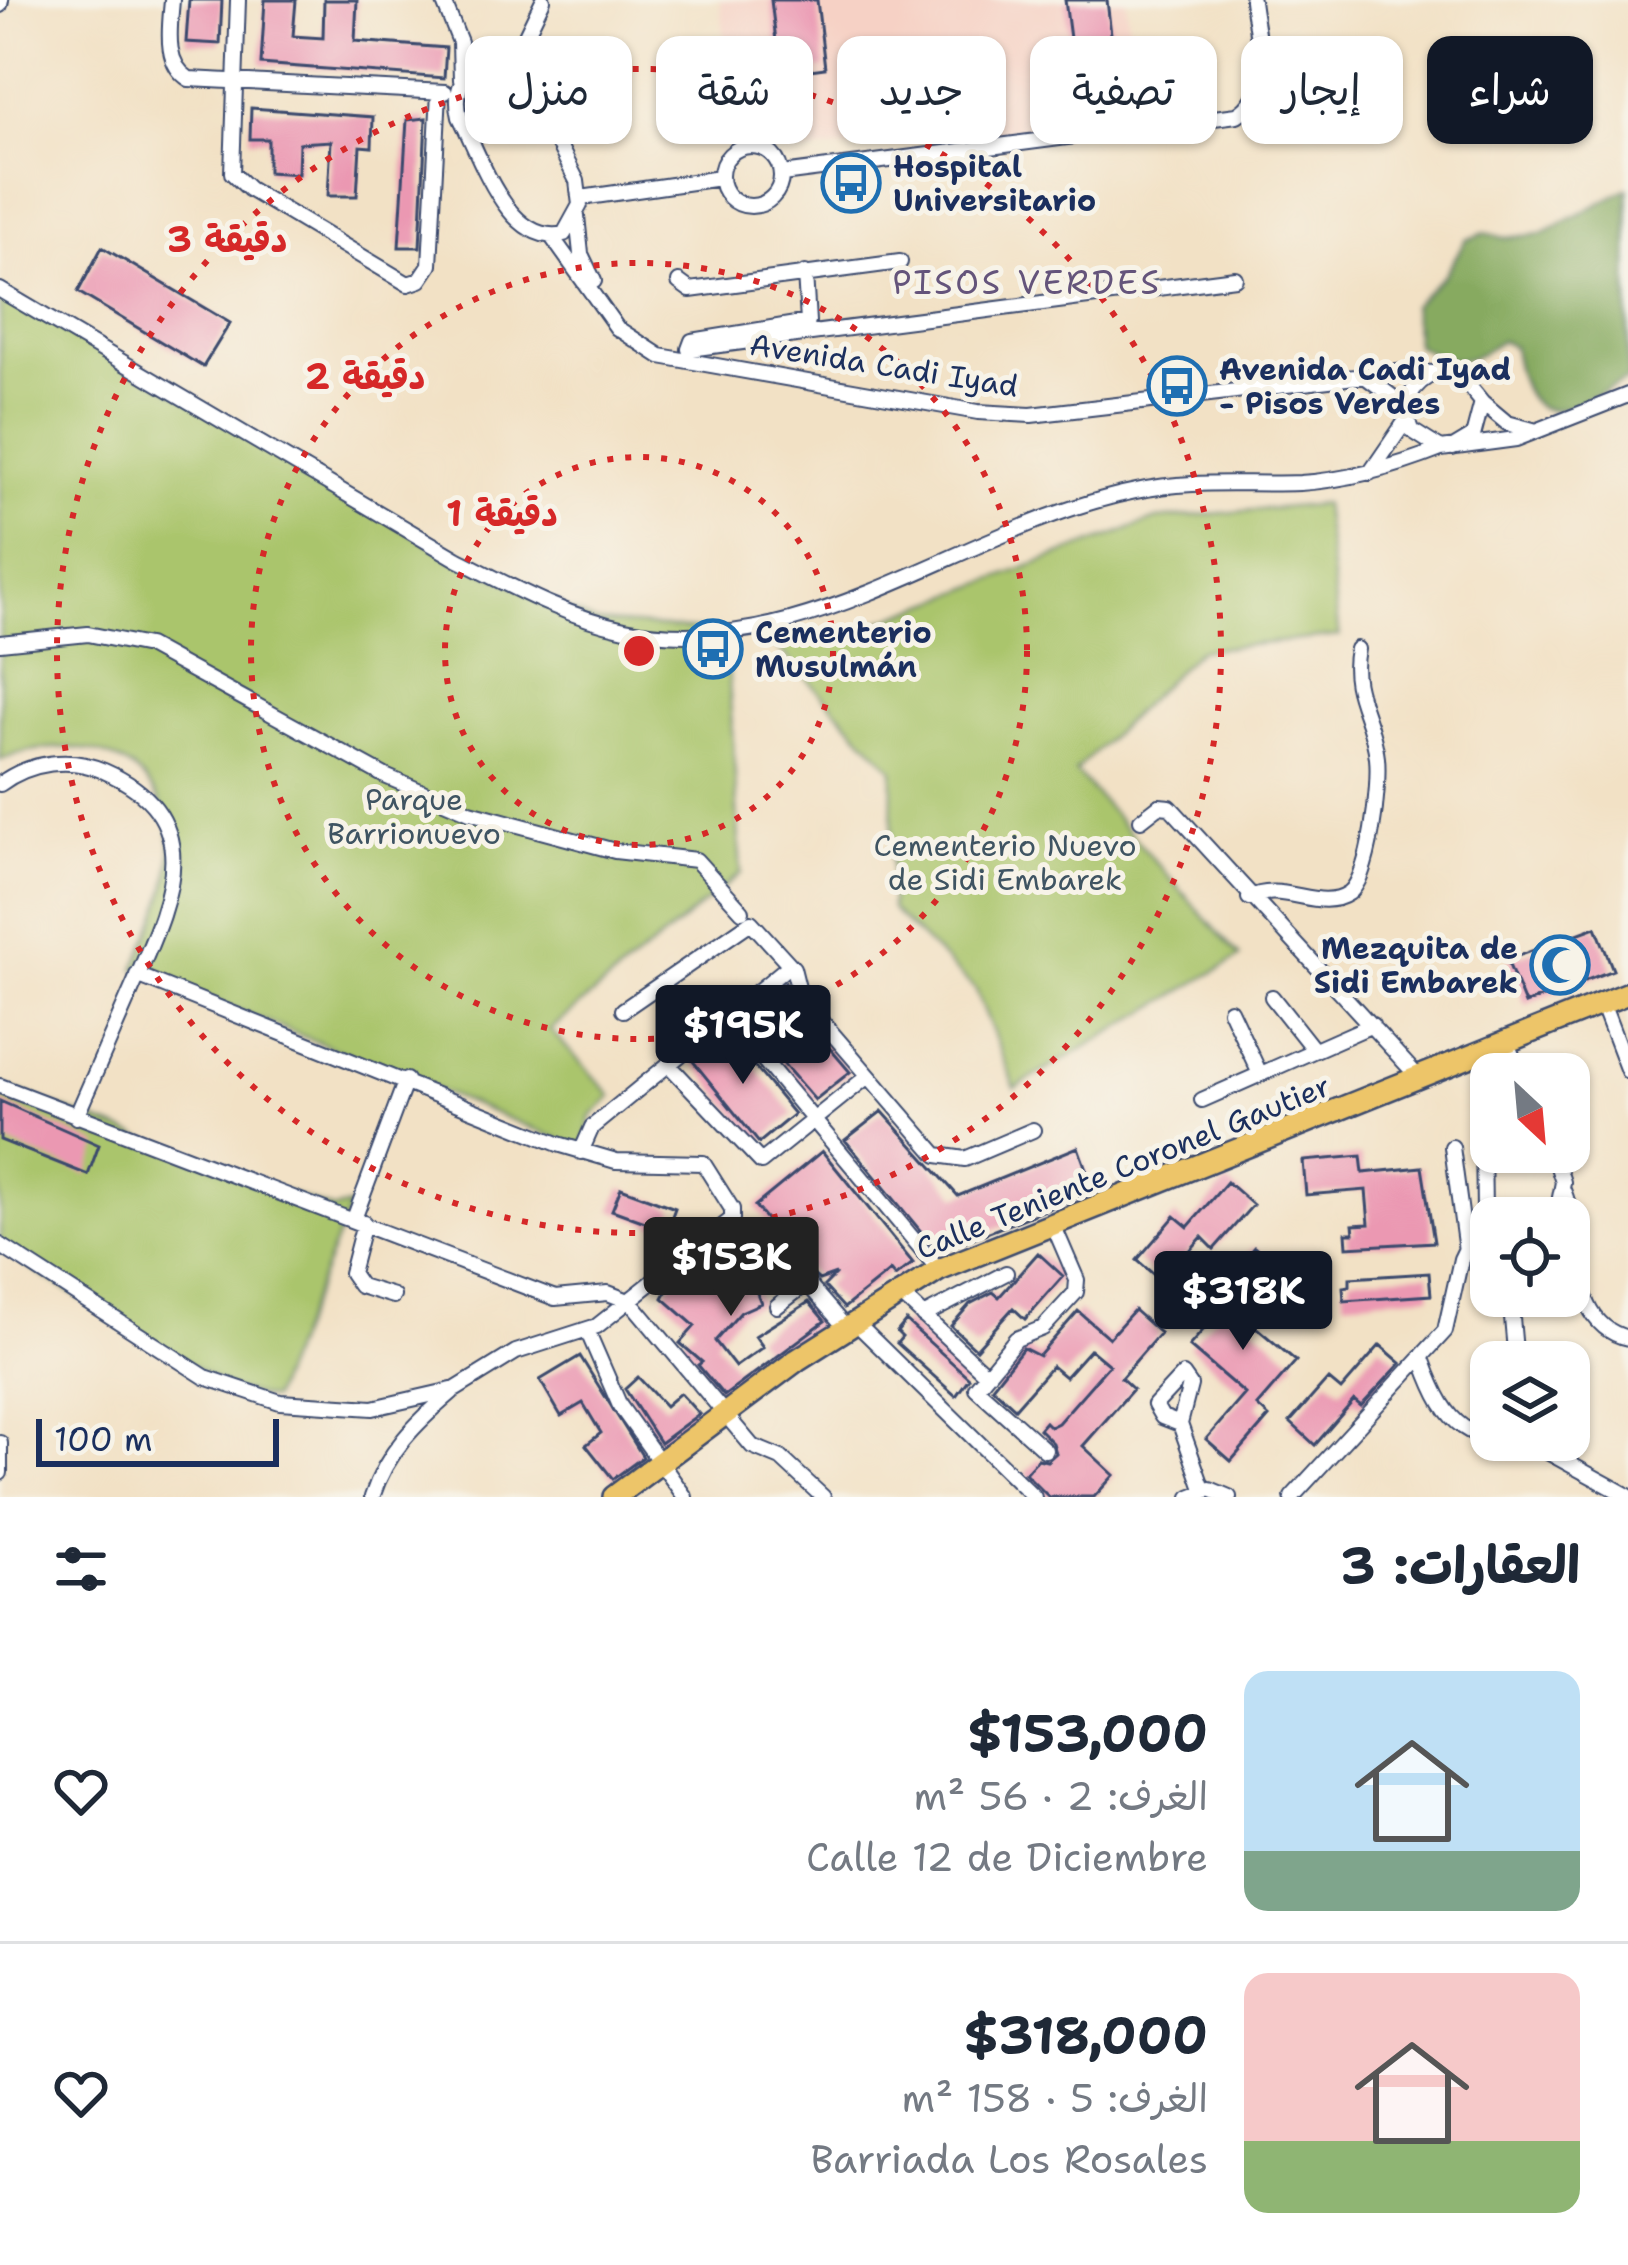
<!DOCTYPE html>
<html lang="ar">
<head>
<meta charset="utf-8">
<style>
	:root { --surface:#fff; --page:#f2f2f3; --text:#1f2937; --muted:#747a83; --line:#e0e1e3; --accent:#111827 }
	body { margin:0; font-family:"Shantell Sans","Playpen Sans Arabic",sans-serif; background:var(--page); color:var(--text); direction:rtl; height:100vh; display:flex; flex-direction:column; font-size:45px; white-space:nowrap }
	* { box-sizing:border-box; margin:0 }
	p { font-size:39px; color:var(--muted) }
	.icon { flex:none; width:66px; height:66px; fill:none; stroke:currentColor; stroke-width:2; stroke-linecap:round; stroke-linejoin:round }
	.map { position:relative; height:1497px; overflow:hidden; direction:ltr }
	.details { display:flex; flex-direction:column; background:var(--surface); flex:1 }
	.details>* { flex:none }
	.guide { position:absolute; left:36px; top:36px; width:1557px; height:108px; direction:rtl; display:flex; gap:24px }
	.needle { width:78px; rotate:154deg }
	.buttons { position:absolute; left:1470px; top:1053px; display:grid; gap:24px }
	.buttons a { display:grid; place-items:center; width:120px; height:120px; border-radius:24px; background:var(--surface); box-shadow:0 3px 9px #0004; font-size:60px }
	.scale { position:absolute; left:36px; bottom:30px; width:243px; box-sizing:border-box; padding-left:12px; border:6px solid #1b2f5e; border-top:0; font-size:33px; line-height:42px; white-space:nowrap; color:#1b2f5e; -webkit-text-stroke:9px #f7f3e8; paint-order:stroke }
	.price { position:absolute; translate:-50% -102px; padding:0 27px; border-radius:12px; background:var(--accent); color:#fff; font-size:39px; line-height:78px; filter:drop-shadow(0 3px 6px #0008) }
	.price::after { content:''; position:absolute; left:50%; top:72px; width:36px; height:27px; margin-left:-18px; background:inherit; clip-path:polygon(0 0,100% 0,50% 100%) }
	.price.active { background:#222; color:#fff }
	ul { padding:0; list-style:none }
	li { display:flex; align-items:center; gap:36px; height:300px; padding:0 48px }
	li+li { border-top:3px solid var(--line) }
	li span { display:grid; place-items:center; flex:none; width:336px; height:240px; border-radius:24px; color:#555 }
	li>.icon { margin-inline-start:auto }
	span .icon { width:144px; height:144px; fill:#fffc; stroke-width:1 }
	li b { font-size:51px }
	h2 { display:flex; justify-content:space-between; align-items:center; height:144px; padding:0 48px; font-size:51px }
	.pill { padding:0 42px; border-radius:24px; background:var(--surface); box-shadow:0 3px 9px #0004; font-size:42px; line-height:108px }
	.pill.active { background:var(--accent); color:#fff }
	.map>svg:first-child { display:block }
	.built { fill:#f6d1c5 }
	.green { fill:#aac56c; stroke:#627a65; stroke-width:3 }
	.forest { fill:#87aa60; stroke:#516c5f; stroke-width:3 }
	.building { fill:#eb98b2 }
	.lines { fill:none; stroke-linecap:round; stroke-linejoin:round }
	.street-casing { stroke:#3b4a6d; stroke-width:18 }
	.primary-casing { stroke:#3b4a6d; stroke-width:26 }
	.street { stroke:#fff; stroke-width:14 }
	.primary { stroke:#edc569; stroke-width:21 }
	.ring { fill:none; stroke:#d62828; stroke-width:6; stroke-dasharray:6 12 }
	.labels { text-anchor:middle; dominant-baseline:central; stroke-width:10; stroke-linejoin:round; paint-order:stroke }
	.poi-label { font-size:30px; font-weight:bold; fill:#1b2f5e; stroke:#f7f3e8; text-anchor:start }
	.street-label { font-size:30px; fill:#1b2f5e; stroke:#f7f3e8 }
	.park-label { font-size:30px; fill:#3f5462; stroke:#f7f3e8 }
	.neighbourhood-label { font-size:33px; letter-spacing:3px; fill:#64547b; stroke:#f7f3e8 }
	.centre { fill:#d62828; stroke:#f7f3e8; stroke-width:6 }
	.ring-label { font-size:36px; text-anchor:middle; font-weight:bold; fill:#d62828; stroke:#f7f3e8; stroke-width:10; stroke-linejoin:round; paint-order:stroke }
</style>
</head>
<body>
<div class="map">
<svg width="1628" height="1497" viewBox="0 0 1628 1497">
	<rect width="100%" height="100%" fill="#f7f3e8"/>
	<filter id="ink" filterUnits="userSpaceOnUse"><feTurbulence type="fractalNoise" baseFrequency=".00833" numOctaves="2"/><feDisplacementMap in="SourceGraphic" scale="24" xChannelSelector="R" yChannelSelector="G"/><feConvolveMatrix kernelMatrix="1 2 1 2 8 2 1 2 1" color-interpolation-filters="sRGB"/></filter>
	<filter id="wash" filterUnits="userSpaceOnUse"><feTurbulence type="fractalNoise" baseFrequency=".004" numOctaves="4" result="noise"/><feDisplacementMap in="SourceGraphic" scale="48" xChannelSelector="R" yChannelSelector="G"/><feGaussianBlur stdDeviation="2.7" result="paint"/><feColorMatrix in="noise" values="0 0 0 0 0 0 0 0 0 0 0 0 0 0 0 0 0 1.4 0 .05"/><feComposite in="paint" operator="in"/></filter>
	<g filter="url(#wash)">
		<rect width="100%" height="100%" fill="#f2e1c5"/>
		<!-- built -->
		<path class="built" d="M720,0H1126L1140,120L790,153L760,133L737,136Z"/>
		<!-- green -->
		<path class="green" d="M0,289L448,555L595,622L726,632L741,873L550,1030L612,1096L591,1117L584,1149L135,969C149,934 171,891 171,852C169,755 77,729 0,760Z
			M1323,504L1339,636L1198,650L1075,771L1240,957L1015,1088L976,990L891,909L893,769L775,645L841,636L1157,519Z
			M0,1085L333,1210L350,1206L271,1399L231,1389L0,1250Z"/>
		<!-- forest -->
		<path class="forest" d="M1628,188V380C1569,405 1528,445 1513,347L1501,341C1462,366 1458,366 1416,345L1412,306L1445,274L1466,240L1485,233L1505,238L1542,234Z"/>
		<g id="blocks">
			<!-- building -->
			<path class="building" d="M189,0H222L220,44L186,42Z
				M265,0H296L293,36L323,38L324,0H357L355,41L446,48L444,78L261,64Z
				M771,0H817L825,68L780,74Z
				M1065,0H1107L1119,103L1079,108Z
				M251,108L373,117L372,147L360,146L357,196H328L331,141L299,143L298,174L268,172V139H250Z
				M426,118L420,247H399L407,120Z
				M102,247L230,323L203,367L78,292Z
				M1596,927L1613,970L1525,1004L1507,960Z
				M785,983L791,1003L850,1072L815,1100L743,1018Z
				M726,1032L794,1114L759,1143L692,1060Z
				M0,1101L99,1145L88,1175L0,1140Z
				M882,1111L958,1196L1078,1147L1094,1191L938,1252L845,1140Z
				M822,1151L913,1263L895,1277L890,1271L844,1308L824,1286L836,1274L819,1280L804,1267L779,1284L753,1243L774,1229L755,1206Z
				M1361,1156L1363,1173L1422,1167L1434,1242L1347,1247L1346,1233H1354L1353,1225L1369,1224L1366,1190L1306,1195L1303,1161Z
				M1227,1182L1253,1205L1214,1249L1202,1237L1162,1282L1137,1260L1175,1216L1188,1227Z
				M621,1188L675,1208L667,1230L612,1210Z
				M1254,1247L1280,1269L1240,1314L1296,1361L1257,1406L1269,1417L1231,1461L1206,1439L1245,1394L1189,1346L1228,1302L1215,1291Z
				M709,1251L724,1264L741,1253L761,1303L741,1312L715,1341L735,1367L763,1347L755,1336L809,1302L825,1321L724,1396L698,1365L702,1362L680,1343L695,1326L663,1298L672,1281L683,1273L686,1276Z
				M1038,1253L1063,1276L1025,1319L1013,1308L976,1349L951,1326L970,1304L993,1292L999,1297Z
				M1429,1273L1431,1295L1344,1301L1343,1287L1350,1286V1278Z
				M1134,1310L1160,1333L1121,1378L1133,1389L1083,1446L1114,1475L1094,1497H1049L1025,1473L1038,1459L1047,1461L1056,1453L1053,1443L1039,1429L1045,1422L1050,1427L1058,1423L1109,1365L1090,1349L1065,1377L1052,1366L1015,1408L992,1387L1023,1348L1039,1356L1078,1311L1109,1338Z
				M906,1321L969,1378L956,1396L897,1343L902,1337L897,1332Z
				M1380,1345L1401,1363L1361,1406L1354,1400L1315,1445L1290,1422L1328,1379L1341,1390Z
				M580,1356L643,1457L613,1479L586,1445L601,1433L583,1403L561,1416L540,1380Z
				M638,1377L665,1406L680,1393L699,1414L660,1443L625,1389Z"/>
		</g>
	</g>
	<g filter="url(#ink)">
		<use href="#blocks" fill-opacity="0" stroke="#3b4a6d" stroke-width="3"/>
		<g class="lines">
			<defs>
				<path id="street" d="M172,0C170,27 163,63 189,79L445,92
					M238,0L232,173L249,189L408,284L420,280L430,265L439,92
					M443,0L460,42L461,80
					M0,5L1,0
					M493,62L511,66L527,82L577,181L580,205L564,234C508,247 481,157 460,117C453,89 464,66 493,62Z
					M511,66L543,0
					M721 176a30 30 0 1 1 60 0a30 30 0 1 1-60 0Z
					M782,174L1237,115C1275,92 1256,38 1252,0
					M581,198L720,178
					M577,216L581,254L594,281
					M552,237L617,328L660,356L978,412L1031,415L1406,371L1460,375L1482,402L1473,436L1453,448
					M805,273L808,322L692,341L689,349L1235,278
					M679,282L690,290L900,262
					M0,290L457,559C510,586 566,617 625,629C806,666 965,525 1136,491C1191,479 1244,485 1300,483C1348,480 1396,467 1441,449
					M1436,373C1411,383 1401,404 1411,430L1441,449L1516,439L1628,395
					M1366,377L1406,407
					M1482,402L1507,423L1533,430
					M1370,473L1407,419
					M0,643L88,634L148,646L385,776L470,812L615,851L696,860L742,911
					M0,784C30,762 70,756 104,771C211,818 169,903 135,982C115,1027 96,1072 76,1117
					M1141,820L1159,806L1170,807L1420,1079
					M1249,898C1282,880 1319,913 1349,893C1370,878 1380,784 1377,758C1373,717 1348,692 1357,649
					M1272,997L1314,1050
					M1602,1003L1628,1071
					M623,1010L751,922L793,968L800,996L937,1155L965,1159L1033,1130
					M1230,1010L1260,1074
					M727,1016L939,1270
					M1506,1041L1520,1074
					M668,1064L761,1162L868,1076
					M0,1086L555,1298L608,1293L631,1302L752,1446L781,1458L823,1497
					M1202,1100L1372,1025
					M1452,1147L1466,1251
					M581,1152L592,1127L790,965
					M1553,1152L1563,1182L1556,1218
					M1563,1190C1585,1240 1565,1324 1628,1338
					M354,1219L406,1080
					M364,1223L351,1273L360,1286L393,1296
					M0,1245L205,1377L280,1402L373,1408L456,1389L516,1352L597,1326L732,1219V1209L703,1163L616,1161L558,1144L137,975
					M898,1292L986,1374
					M1510,1296L1516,1362
					M777,1306L807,1283L845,1327
					M923,1316L1006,1273
					M854,1321L1034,1497
					M587,1330L620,1406L685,1497
					M1423,1361C1449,1433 1466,1436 1539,1450
					M1180,1424L1162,1417L1155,1405L1183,1375L1190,1385L1180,1424L1203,1489
					M0,1443V1473
					M1533,1444L1628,1496
					M1045,1450L976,1388L1016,1339L1043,1328L1076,1292L1077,1280L1052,1222
					M372,1497C387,1451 416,1423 452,1392
					M1190,1497L1210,1489L1229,1497
					M1292,1497L1445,1331L1461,1259L1484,1211L1483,1141"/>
				<path id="primary" d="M614,1497L797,1360L939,1270L1628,993"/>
			</defs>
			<!-- street casing -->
			<use href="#street" class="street-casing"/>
			<!-- primary casing -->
			<use href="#primary" class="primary-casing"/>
			<!-- street -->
			<use href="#street" class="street"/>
			<!-- primary -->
			<use href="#primary" class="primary"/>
		</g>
	</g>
	<!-- distance rings -->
	<g class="ring">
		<circle cx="639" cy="651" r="194"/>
		<circle cx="639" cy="651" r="388"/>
		<circle cx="639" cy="651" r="582"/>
	</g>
	<!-- icons -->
	<defs>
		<symbol id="bus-ring" viewBox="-11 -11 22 22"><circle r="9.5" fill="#f7f3e8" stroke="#1f6fb2" stroke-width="1.5"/><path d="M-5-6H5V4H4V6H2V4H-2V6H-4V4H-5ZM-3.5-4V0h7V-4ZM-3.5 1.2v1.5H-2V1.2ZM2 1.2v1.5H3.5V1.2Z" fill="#1f6fb2"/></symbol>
		<symbol id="mosque-ring" viewBox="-11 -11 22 22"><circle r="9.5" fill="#f7f3e8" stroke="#1f6fb2" stroke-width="1.5"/><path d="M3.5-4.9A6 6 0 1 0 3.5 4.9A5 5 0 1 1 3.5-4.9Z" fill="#1f6fb2"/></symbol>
	</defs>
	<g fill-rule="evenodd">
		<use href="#bus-ring" x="818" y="150" width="66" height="66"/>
		<use href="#bus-ring" x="1144" y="353" width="66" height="66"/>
		<use href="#bus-ring" x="680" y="616" width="66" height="66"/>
		<use href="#mosque-ring" x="1527" y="932" width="66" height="66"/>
	</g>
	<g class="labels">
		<!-- poi labels -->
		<g class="poi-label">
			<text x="893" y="166">Hospital<tspan x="893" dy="34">Universitario</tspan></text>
			<text x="1219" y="369">Avenida Cadi Iyad<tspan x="1219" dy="34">- Pisos Verdes</tspan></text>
			<text x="755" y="632">Cementerio<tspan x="755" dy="34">Musulmán</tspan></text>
			<text x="1518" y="948" text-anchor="end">Mezquita de<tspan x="1518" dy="34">Sidi Embarek</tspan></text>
		</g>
		<!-- street labels -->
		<g class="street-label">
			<text transform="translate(884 365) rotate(9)">Avenida Cadi Iyad</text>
			<text transform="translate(1123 1167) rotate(-22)">Calle Teniente Coronel Gautier</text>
		</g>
		<!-- park labels -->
		<g class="park-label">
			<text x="414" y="799">Parque<tspan x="414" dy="34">Barrionuevo</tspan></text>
			<text x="1005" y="845">Cementerio Nuevo<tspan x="1005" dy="34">de Sidi Embarek</tspan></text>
		</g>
		<!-- neighbourhood labels -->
		<g class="neighbourhood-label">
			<text x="1027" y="282">PISOS VERDES</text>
		</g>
	</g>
	<circle cx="639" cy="651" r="18" class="centre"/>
	<g class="ring-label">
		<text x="227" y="252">3 دقيقة</text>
		<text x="365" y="389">2 دقيقة</text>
		<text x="502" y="526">1 دقيقة</text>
	</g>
</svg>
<div class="buttons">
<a><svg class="needle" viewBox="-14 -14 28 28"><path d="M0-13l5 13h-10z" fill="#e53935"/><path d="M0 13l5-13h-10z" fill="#747a83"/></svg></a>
<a><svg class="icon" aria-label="locate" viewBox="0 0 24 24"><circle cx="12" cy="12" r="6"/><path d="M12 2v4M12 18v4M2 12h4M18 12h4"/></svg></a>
<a><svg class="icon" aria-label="layers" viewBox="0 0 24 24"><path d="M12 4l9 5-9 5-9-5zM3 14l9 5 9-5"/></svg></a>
</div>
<div class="scale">100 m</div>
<b class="price" style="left:743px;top:1087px">$195K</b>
<b class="price active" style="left:731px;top:1319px">$153K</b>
<b class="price" style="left:1243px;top:1353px">$318K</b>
<div class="guide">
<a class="pill active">شراء</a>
<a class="pill">إيجار</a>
<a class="pill">تصفية</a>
<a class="pill">جديد</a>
<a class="pill">شقة</a>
<a class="pill">منزل</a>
</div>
</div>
<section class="details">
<h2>العقارات: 3<svg class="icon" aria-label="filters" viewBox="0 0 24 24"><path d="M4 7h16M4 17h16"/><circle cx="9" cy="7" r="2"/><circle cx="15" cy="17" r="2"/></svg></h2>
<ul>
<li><span style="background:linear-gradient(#bfe0f5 75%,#7fa58c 0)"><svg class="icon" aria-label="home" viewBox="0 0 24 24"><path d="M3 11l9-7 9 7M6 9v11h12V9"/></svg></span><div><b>$153,000</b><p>الغرف: 2 · 56 m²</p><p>Calle 12 de Diciembre</p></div><svg class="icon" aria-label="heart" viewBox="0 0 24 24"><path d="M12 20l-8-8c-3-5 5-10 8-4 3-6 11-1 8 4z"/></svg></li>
<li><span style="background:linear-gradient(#f6c9c9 70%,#8fb573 0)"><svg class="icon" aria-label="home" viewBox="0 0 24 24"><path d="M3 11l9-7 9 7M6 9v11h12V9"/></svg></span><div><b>$318,000</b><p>الغرف: 5 · 158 m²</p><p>Barriada Los Rosales</p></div><svg class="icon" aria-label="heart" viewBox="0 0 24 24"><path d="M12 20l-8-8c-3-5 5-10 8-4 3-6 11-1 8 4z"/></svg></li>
</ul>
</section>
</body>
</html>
